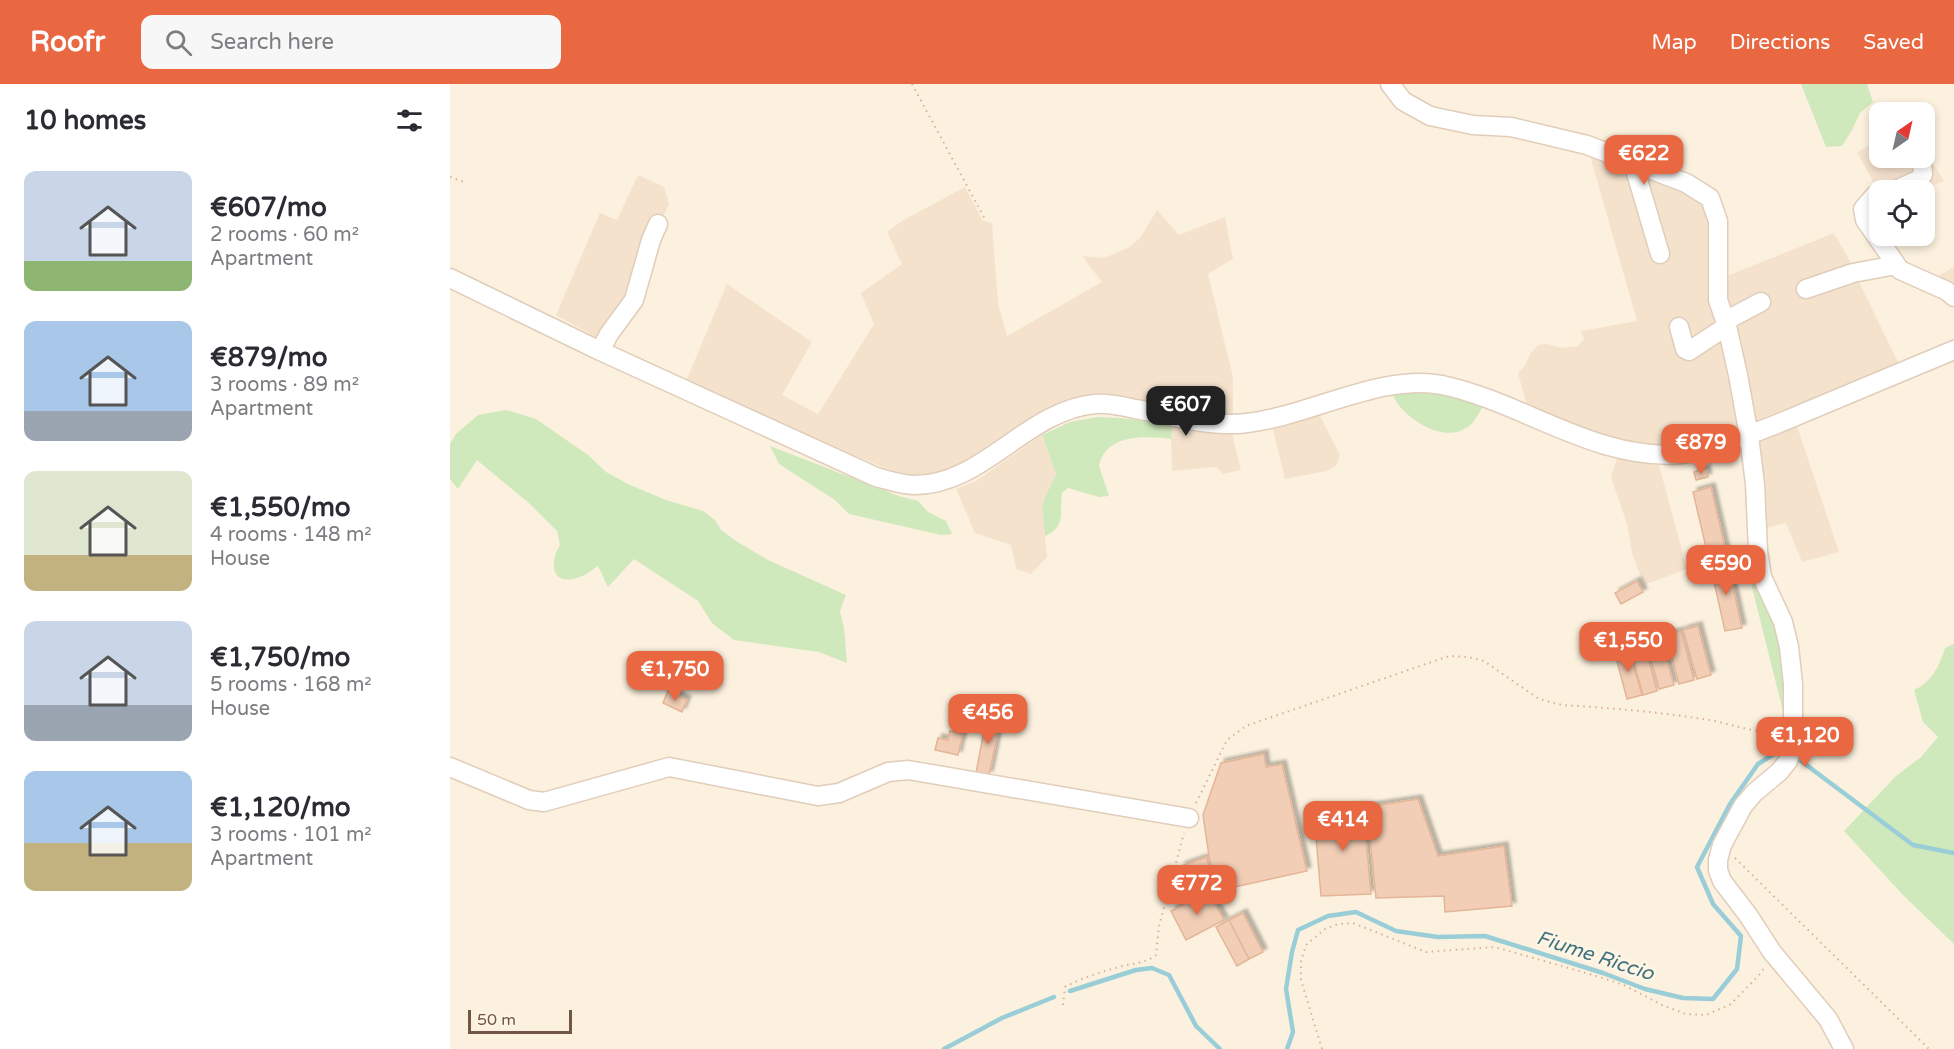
<!DOCTYPE html>
<html lang="en">
<head>
<meta charset="utf-8">
<style>
	:root { --surface:#fff; --page:#f7f7f7; --text:#2b2b33; --muted:#7c7c81; --accent:#e96841 }
	body { margin:0; font-family:"Varela Round",sans-serif; background:var(--page); color:var(--text); height:100vh; display:flex; flex-direction:column; font-size:22px; white-space:nowrap }
	* { box-sizing:border-box; margin:0 }
	p { font-size:20px; color:var(--muted) }
	.icon { flex:none; width:33px; height:33px; fill:none; stroke:currentColor; stroke-width:2; stroke-linecap:round; stroke-linejoin:round }
	.map { position:relative; flex:1; overflow:hidden }
	.panel { display:flex; flex-direction:column; background:var(--surface); width:450px }
	.panel>* { flex:none }
	.needle { width:39px; rotate:34deg }
	.fabs { position:absolute; left:1419px; top:18px; display:grid; gap:12px }
	.fabs a { display:grid; place-items:center; width:66px; height:66px; border-radius:12px; background:var(--surface); box-shadow:0 3px 9px #0003; font-size:30px }
	.scale { position:absolute; left:18px; bottom:15px; width:104px; box-sizing:border-box; padding-left:6px; border:3px solid #725646; border-top:0; font-size:16px; line-height:21px; white-space:nowrap; color:#725646; -webkit-text-stroke:4px #fff5e4; paint-order:stroke }
	.price { position:absolute; translate:-50% -51px; padding:0 14px; border-radius:12px; background:var(--accent); color:#fff; font-size:20px; line-height:39px; filter:drop-shadow(0 2px 3px #0008) }
	.price::after { content:''; position:absolute; left:50%; top:36px; width:18px; height:14px; margin-left:-9px; background:inherit; clip-path:polygon(0 0,100% 0,50% 100%) }
	.price.on { background:#222; color:#fff }
	ul { padding:0; list-style:none }
	li { display:flex; align-items:center; gap:18px; height:150px; padding:0 24px }
	li span { display:grid; place-items:center; flex:none; width:168px; height:120px; border-radius:12px; color:#555 }
	li>.icon { margin-inline-start:auto }
	span .icon { width:72px; height:72px; fill:#fffc; stroke-width:1 }
	li b { font-size:26px }
	h2 { display:flex; justify-content:space-between; align-items:center; height:72px; padding:0 24px; font-size:26px }
	header { display:flex; align-items:center; gap:36px; box-sizing:border-box; height:84px; padding:0 30px; background:var(--accent); color:#fff }
	header strong { font-size:28px }
	nav { display:flex; gap:33px; margin-inline-start:auto; font-size:21px }
	.search { width:420px; height:54px; background:var(--page); display:flex; align-items:center; gap:15px; box-sizing:border-box; padding:0 21px; border-radius:12px; color:var(--muted); font-size:22px }
	main { display:flex; flex:1; min-height:0 }
	.map>svg:first-child { display:block }
	.residential { fill:#f4e2cd }
	.green { fill:#cfe9bd }
	.lines { fill:none; stroke-linecap:round; stroke-linejoin:round }
	.stream { stroke:#99cdd7; stroke-width:4.5 }
	.building { fill:#f2ceb6; stroke:#e4b596; stroke-width:1.5; filter:url(#shadow) }
	.minor-casing { stroke:#e0cdba; stroke-width:21 }
	.path { stroke:#d6b299; stroke-width:2; stroke-dasharray:1.5 4.5; stroke-linecap:butt }
	.minor { stroke:#fff; stroke-width:18 }
	.labels { text-anchor:middle; dominant-baseline:central; stroke-width:6; stroke-linejoin:round; paint-order:stroke }
	.water-label { font-size:20px; font-style:italic; fill:#3e737f; stroke:#fff5e4 }
</style>
</head>
<body>
<header>
<strong>Roofr</strong>
<div class="search"><svg class="icon" aria-label="search" viewBox="0 0 24 24"><circle cx="10" cy="10" r="6"/><path d="M15 15l6 6"/></svg>Search here</div>
<nav><a>Map</a><a>Directions</a><a>Saved</a></nav>
</header>
<main>
<section class="panel">
<h2>10 homes<svg class="icon" aria-label="filters" viewBox="0 0 24 24"><path d="M4 7h16M4 17h16"/><circle cx="9" cy="7" r="2"/><circle cx="15" cy="17" r="2"/></svg></h2>
<ul>
<li><span style="background:linear-gradient(#c9d6e8 75%,#8fb573 0)"><svg class="icon" aria-label="home" viewBox="0 0 24 24"><path d="M3 11l9-7 9 7M6 9v11h12V9"/></svg></span><div><b>€607/mo</b><p>2 rooms · 60 m²</p><p>Apartment</p></div></li>
<li><span style="background:linear-gradient(#a9c7e8 75%,#9aa5b1 0)"><svg class="icon" aria-label="home" viewBox="0 0 24 24"><path d="M3 11l9-7 9 7M6 9v11h12V9"/></svg></span><div><b>€879/mo</b><p>3 rooms · 89 m²</p><p>Apartment</p></div></li>
<li><span style="background:linear-gradient(#dfe7d0 70%,#c2b280 0)"><svg class="icon" aria-label="home" viewBox="0 0 24 24"><path d="M3 11l9-7 9 7M6 9v11h12V9"/></svg></span><div><b>€1,550/mo</b><p>4 rooms · 148 m²</p><p>House</p></div></li>
<li><span style="background:linear-gradient(#c9d6e8 70%,#9aa5b1 0)"><svg class="icon" aria-label="home" viewBox="0 0 24 24"><path d="M3 11l9-7 9 7M6 9v11h12V9"/></svg></span><div><b>€1,750/mo</b><p>5 rooms · 168 m²</p><p>House</p></div></li>
<li><span style="background:linear-gradient(#a9c7e8 60%,#c2b280 0)"><svg class="icon" aria-label="home" viewBox="0 0 24 24"><path d="M3 11l9-7 9 7M6 9v11h12V9"/></svg></span><div><b>€1,120/mo</b><p>3 rooms · 101 m²</p><p>Apartment</p></div></li>
</ul>
</section>
<div class="map">
<svg width="1504" height="965" viewBox="0 0 1504 965">
	<defs>
		<filter id="shadow"><feDropShadow dx="4" dy="-4" stdDeviation="1.5" flood-color="#0004"/></filter>
	</defs>
	<rect width="100%" height="100%" fill="#fcf1de"/>
	<!-- residential -->
	<path class="residential" d="M1429,57L1430,74H1474L1475,67L1494,97L1471,106H1430L1429,124L1418,129L1454,181L1483,195L1504,183V219L1439,187L1407,194L1448,278L1425,290L1278,348L1232,363L1201,364L1127,345L1077,322L1068,289L1075,282L1080,270L1088,261L1097,260L1112,264L1128,262L1134,255L1131,247L1187,237L1139,68L1254,114L1272,194L1384,149L1402,181L1431,174L1410,118L1424,99L1407,68Z
		M188,91L214,103L219,120L158,260L106,231L150,129L167,136Z
		M515,103L533,137L542,139L548,219L557,252L652,198L632,172L654,174L678,164L690,154L707,126L729,151L775,133L783,175L758,190L783,293V332L665,316L618,318L575,338L511,381L494,389L473,392L453,391L370,358L236,297L277,200L362,258L332,311L368,330L424,240L411,209L452,180L437,148L452,137Z
		M868,328L890,371L886,382L877,387L835,395L822,341Z
		M1346,339L1389,468L1352,478L1336,439L1301,448L1295,419L1298,387L1295,361Z
		M723,340L782,349L791,386L773,390L766,383L722,387L721,355Z
		M592,351L606,390L595,413L592,423L597,473L581,490L566,485L561,461L525,449L506,405L526,397Z
		M1168,372L1188,379L1209,381L1237,485L1194,501L1182,469L1177,440L1161,393Z"/>
	<!-- green -->
	<path class="green" d="M1351,0H1417L1423,18L1410,29L1402,46L1392,62L1376,63Z
		M985,307L1034,320C1030,327 1025,338 1018,343C996,358 967,341 951,324C947,320 944,313 941,308Z
		M56,326L86,335L138,371L156,388L180,401L216,416L253,427L265,436L271,446L286,457L318,476L396,511L390,527L394,544L397,579L369,568L284,556L262,539L248,517L184,475L158,503L148,482C142,486 135,492 127,494C101,502 99,478 110,461L107,447L80,420L27,376L8,405L0,395V360L6,350L28,331Z
		M647,333L670,334L723,340L721,355C696,352 656,349 649,382L659,412L649,413L618,404L612,409C609,427 617,443 595,452L592,423L595,413L606,390L592,351L620,338Z
		M320,362L449,412L468,417L478,428L496,437L502,450L491,451L399,430L385,416L329,380Z
		M1305,468L1338,560L1336,639L1294,471Z
		M1504,560V860L1453,811L1394,747L1446,692L1471,673L1488,653L1473,638L1464,606C1481,599 1490,581 1495,564Z"/>
	<g class="lines">
		<!-- stream -->
		<path class="stream" d="M1351,677L1463,761L1504,769
			M620,907L686,886L702,884L719,891L746,942L770,965
			M494,965L552,934L604,913
			M837,965L843,948L836,905L842,868L848,846L878,832L906,828L946,847L988,853L1035,852L1153,889L1195,905L1233,914L1263,915L1287,885L1291,852L1263,820L1247,783L1280,720L1308,680L1332,665"/>
	</g>
	<!-- building -->
	<path class="building" d="M1256,385L1258,393L1246,396L1244,388Z
		M1261,403L1277,472L1259,476L1243,408Z
		M1277,476L1292,544L1275,547L1260,480Z
		M1187,497L1193,508L1171,520L1165,509Z
		M1248,542L1261,591L1247,595L1233,546Z
		M1231,547L1244,596L1229,600L1216,551Z
		M1210,553L1224,601L1209,605L1196,556Z
		M1194,558L1207,607L1193,611L1179,562Z
		M1178,562L1192,611L1177,615L1164,566Z
		M218,607L237,616L232,628L213,619Z
		M537,631L551,634L539,691L526,689Z
		M500,647L513,650L508,671L485,666L488,654L498,656Z
		M814,670L816,683L832,680L857,787L766,807L759,772L753,731L771,679Z
		M968,715L988,772L1054,762L1062,822L995,828L994,812L926,814L917,723Z
		M913,722L921,810L871,812L864,729Z
		M757,773L763,805L729,822L723,805L738,800L731,782Z
		M758,807L774,836L736,856L721,827Z
		M793,829L813,868L799,875L779,836Z
		M779,836L799,875L787,882L766,843Z"/>
	<g class="lines">
		<defs>
			<path id="minor" d="M940,0L953,17L980,32L1023,41L1061,43L1137,61L1236,99L1260,114L1268,137V216L1277,242L1288,291L1299,352L1305,400L1308,467L1312,493L1333,538L1339,563L1343,600V661L1338,677L1329,688L1304,709L1293,722L1272,761L1268,776V786L1272,797L1298,831L1322,868L1378,935L1394,965
				M1183,79L1210,170
				M1446,106L1470,95L1473,90L1472,80L1469,74
				M1430,110L1425,111L1413,125L1415,136L1450,186L1497,207L1504,213
				M0,194L146,265L426,393C438,396 452,401 465,401C533,401 577,326 645,320C658,319 672,322 685,325C722,331 759,344 797,339C859,332 932,289 992,301C1073,318 1147,378 1232,370C1243,369 1254,365 1265,362C1295,353 1323,342 1351,330C1402,309 1453,287 1504,266
				M1356,205L1403,189L1446,181
				M1275,237L1311,218
				M1229,243L1235,265L1239,267L1277,242
				M150,267L159,250L184,216L201,156L208,140
				M0,683L79,716L94,718L219,683L368,712L389,709L438,688L458,686L739,734"/>
		</defs>
		<!-- minor casing -->
		<use href="#minor" class="minor-casing"/>
		<!-- path -->
		<path class="path" d="M462,0L536,137
			M0,93L17,99
			M746,719L777,656L796,642L999,572L1018,573L1034,577L1089,615L1112,621C1161,624 1211,628 1259,636C1282,640 1303,649 1327,648
			M1285,774L1479,965
			M613,921L615,903C631,894 651,888 669,883C683,879 694,880 706,871L709,842L734,749
			M872,965L851,896V877L856,861L875,845L888,840L903,839L976,868L1045,863L1143,891L1174,901L1212,921L1236,930L1256,931L1281,920L1310,890L1314,884"/>
		<!-- minor -->
		<use href="#minor" class="minor"/>
	</g>
	<g class="labels">
		<!-- water labels -->
		<g class="water-label">
			<text transform="translate(1145 872) rotate(18)">Fiume Riccio</text>
		</g>
	</g>
</svg>
<div class="fabs">
<a><svg class="needle" viewBox="-14 -14 28 28"><path d="M0-13l5 13h-10z" fill="#e53935"/><path d="M0 13l5-13h-10z" fill="#7c7c81"/></svg></a>
<a><svg class="icon" aria-label="locate" viewBox="0 0 24 24"><circle cx="12" cy="12" r="6"/><path d="M12 2v4M12 18v4M2 12h4M18 12h4"/></svg></a>
</div>
<div class="scale">50 m</div>
<b class="price" style="left:1194px;top:102px">€622</b>
<b class="price on" style="left:736px;top:353px">€607</b>
<b class="price" style="left:1251px;top:391px">€879</b>
<b class="price" style="left:1276px;top:512px">€590</b>
<b class="price" style="left:1178px;top:589px">€1,550</b>
<b class="price" style="left:225px;top:618px">€1,750</b>
<b class="price" style="left:538px;top:661px">€456</b>
<b class="price" style="left:1355px;top:684px">€1,120</b>
<b class="price" style="left:893px;top:768px">€414</b>
<b class="price" style="left:747px;top:832px">€772</b>
</div>
</main>
</body>
</html>
